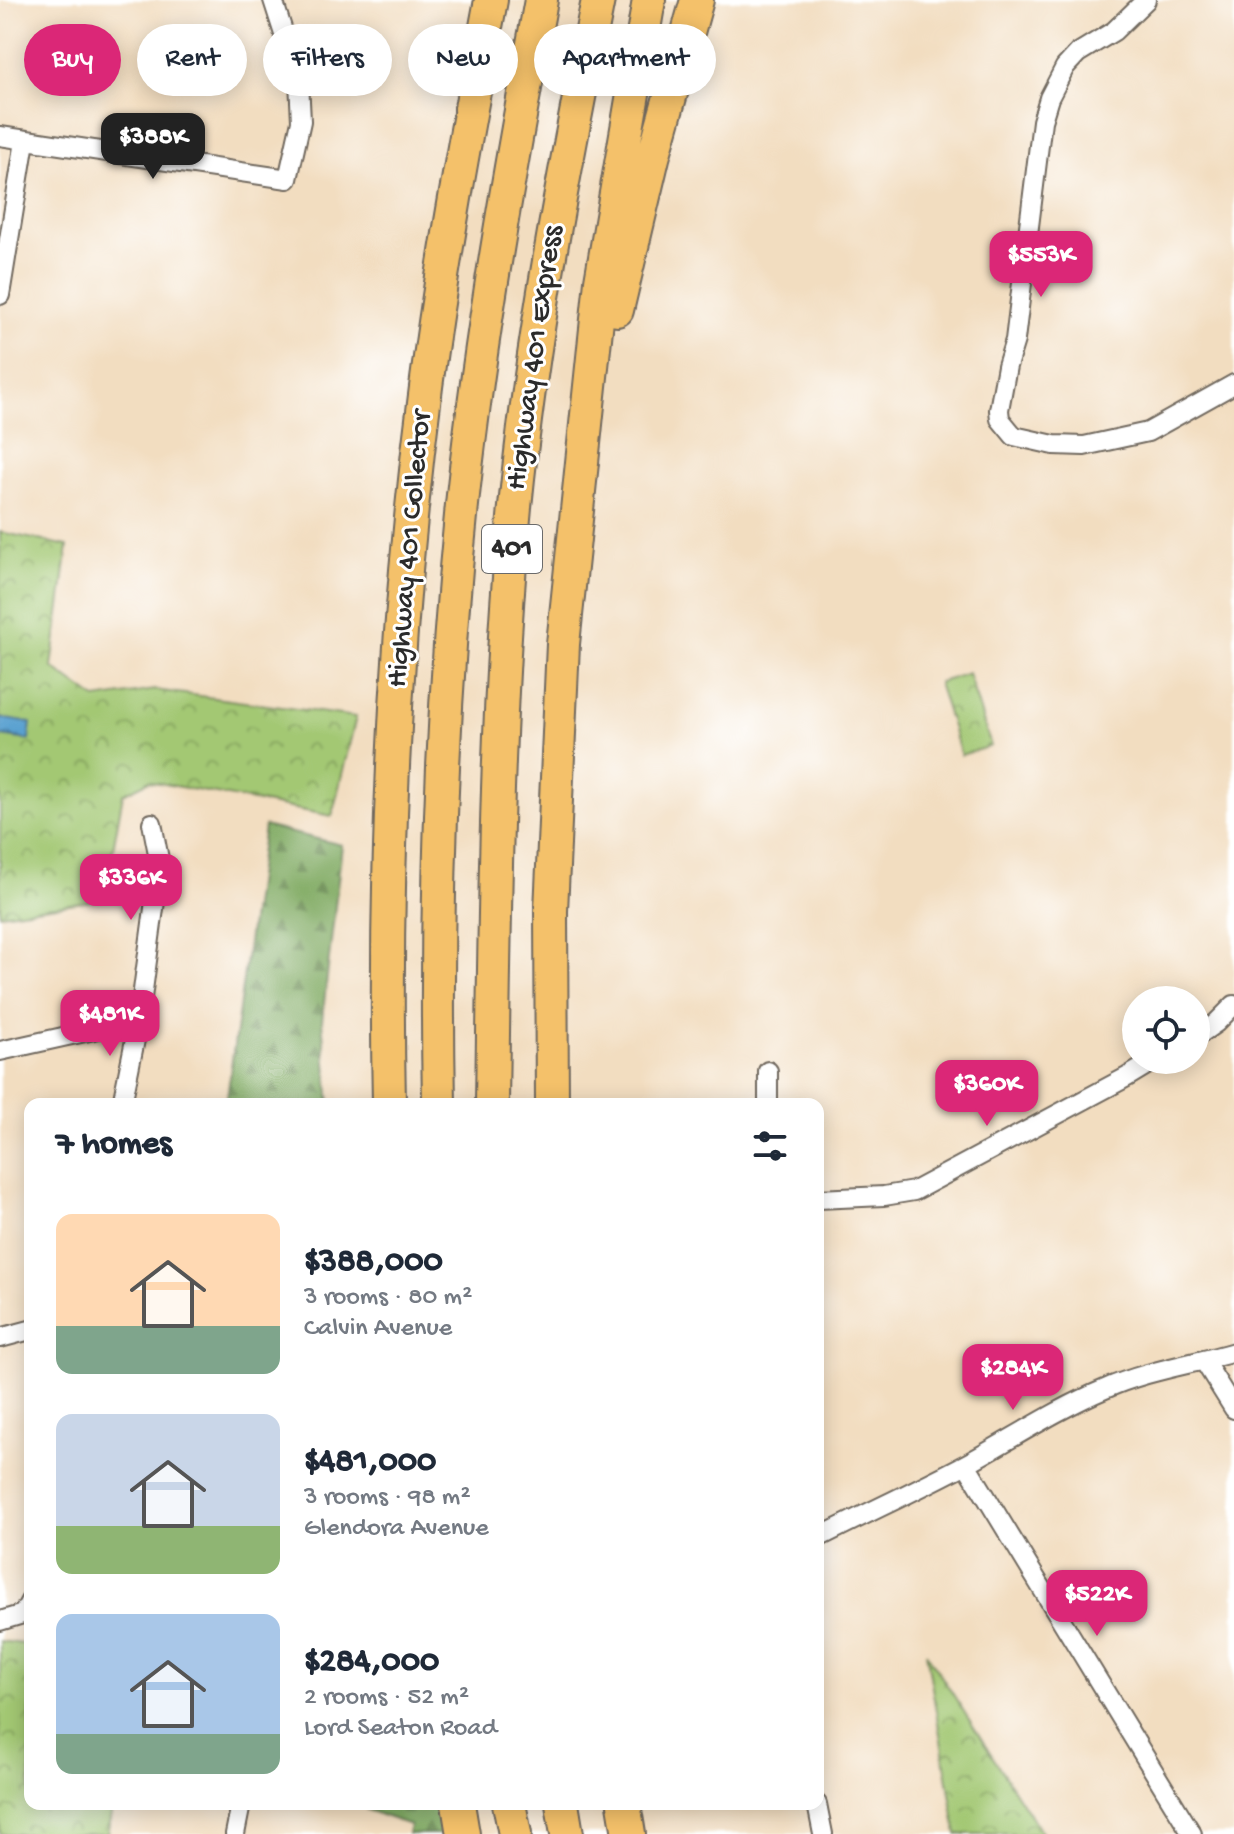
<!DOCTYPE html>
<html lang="en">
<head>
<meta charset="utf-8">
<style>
	:root { --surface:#fff; --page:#f2f2f3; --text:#1f2937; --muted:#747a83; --accent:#db2777 }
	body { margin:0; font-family:"Gochi Hand",sans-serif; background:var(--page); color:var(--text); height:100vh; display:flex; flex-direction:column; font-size:30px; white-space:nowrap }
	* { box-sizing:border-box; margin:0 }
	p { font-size:26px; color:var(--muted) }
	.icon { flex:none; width:44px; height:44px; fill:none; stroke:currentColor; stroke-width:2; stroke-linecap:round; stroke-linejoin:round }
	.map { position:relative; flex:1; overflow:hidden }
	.sheet { position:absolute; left:24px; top:1098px; width:800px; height:712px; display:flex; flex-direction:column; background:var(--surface); border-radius:16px; box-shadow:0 4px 20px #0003 }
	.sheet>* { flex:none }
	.hud { position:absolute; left:24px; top:24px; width:800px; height:72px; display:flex; gap:16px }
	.tools { position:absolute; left:1122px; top:986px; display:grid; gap:16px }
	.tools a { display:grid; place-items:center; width:88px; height:88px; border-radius:50%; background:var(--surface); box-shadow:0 4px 20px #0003; font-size:40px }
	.price { position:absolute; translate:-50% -68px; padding:0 18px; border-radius:16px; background:var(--accent); color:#fff; font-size:26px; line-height:52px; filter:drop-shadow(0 2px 4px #0008) }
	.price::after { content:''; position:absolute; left:50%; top:48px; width:24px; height:18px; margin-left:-12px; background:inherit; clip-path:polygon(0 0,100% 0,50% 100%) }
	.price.on { background:#222; color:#fff }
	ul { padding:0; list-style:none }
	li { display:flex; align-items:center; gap:24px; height:200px; padding:0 32px }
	li span { display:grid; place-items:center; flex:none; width:224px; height:160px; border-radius:16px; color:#555 }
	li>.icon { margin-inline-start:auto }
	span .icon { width:96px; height:96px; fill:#fffc; stroke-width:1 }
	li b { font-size:34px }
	h2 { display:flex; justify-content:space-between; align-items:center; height:96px; padding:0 32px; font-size:34px }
	.tag { padding:0 28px; border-radius:36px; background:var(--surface); box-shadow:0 4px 20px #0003; font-size:28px; line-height:72px }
	.tag.on { background:var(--accent); color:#fff }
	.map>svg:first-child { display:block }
	.forest { fill:url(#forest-firs); stroke:#566c48; stroke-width:2 }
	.park { fill:url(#park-crowns); stroke:#677a4f; stroke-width:2 }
	.water { fill:url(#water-ripples); stroke:#42667e; stroke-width:2 }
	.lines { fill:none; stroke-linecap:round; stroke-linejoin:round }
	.minor-casing { stroke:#71695f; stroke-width:22 }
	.motorway-casing { stroke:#71695f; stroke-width:36 }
	.minor { stroke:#fff; stroke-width:18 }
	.motorway { stroke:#f4c16a; stroke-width:32 }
	.labels { text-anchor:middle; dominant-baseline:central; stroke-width:6; stroke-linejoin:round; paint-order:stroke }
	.shield { fill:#fff; stroke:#6b6b6b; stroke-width:2 }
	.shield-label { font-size:28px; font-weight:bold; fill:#2b2b2b }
	.street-label { font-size:30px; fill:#2b2b2b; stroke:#fff }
</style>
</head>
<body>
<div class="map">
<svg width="1234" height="1834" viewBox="0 0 1234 1834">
	<defs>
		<pattern id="forest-firs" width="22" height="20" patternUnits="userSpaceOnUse" patternTransform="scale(2)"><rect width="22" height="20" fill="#82ac65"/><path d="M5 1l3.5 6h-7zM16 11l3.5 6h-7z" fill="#6b8c53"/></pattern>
		<pattern id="park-crowns" width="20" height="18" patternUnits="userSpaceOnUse" patternTransform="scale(2)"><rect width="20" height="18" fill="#a3c873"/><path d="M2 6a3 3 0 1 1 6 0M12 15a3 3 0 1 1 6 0" fill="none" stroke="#85a35f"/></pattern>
		<pattern id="water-ripples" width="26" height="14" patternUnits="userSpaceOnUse" patternTransform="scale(2)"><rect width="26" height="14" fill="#5aa1d0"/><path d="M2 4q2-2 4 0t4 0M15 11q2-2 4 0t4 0" fill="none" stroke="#4b83a9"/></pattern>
	</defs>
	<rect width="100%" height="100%" fill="#fff"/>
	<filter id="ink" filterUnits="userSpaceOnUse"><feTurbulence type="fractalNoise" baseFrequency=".0125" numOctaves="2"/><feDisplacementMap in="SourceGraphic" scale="16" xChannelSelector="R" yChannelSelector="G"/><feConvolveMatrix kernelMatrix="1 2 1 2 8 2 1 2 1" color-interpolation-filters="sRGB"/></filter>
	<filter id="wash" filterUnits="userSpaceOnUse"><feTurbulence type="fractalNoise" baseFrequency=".006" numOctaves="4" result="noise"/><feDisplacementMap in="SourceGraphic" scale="32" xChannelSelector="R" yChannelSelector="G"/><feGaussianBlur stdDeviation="1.8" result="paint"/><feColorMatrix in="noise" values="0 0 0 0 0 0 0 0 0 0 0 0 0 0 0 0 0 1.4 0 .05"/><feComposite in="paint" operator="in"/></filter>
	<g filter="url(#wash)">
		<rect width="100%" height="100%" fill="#f2ddc0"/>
		<!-- forest -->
		<path class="forest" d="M264,826L342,845L322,1021L330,1104H226Z
			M373,1804H437L444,1834H408L410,1825L367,1810Z"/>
		<!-- park -->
		<path class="park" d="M0,532L68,546L52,667L96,699L155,690L356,717L332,816L149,781L123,794L104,899L0,914Z
			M968,673L991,746L961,755L938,683Z
			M0,1641L30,1645V1804H113L107,1834H0Z
			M926,1652L1042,1834H957Z"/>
		<!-- water -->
		<path class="water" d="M0,718L31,723L29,740L0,736Z"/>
	</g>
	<g filter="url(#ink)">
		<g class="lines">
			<defs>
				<path id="minor" d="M1146,0L1114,31L1078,53L1065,67L1049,98L1042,121L1015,340L1007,366L999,410L1000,419L1014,436L1054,445L1084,446L1148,432L1234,384
					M0,136L288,179L301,121L299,81L273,0
					M0,295L25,141
					M1196,1037L1216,1023L1234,1005
					M0,1051L139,1020
					M768,1071V1104
					M122,1104L139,1020L160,864L152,823
					M818,1199L884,1196L914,1191L1127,1077L1155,1060
					M0,1338L30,1330
					M1204,1361L1234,1409
					M966,1464L1192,1834
					M818,1538C867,1513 917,1490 966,1464C1012,1439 1057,1409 1105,1389C1148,1370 1190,1365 1234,1352
					M0,1621L23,1614L30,1601
					M817,1804L823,1834
					M235,1834L241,1804"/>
				<path id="motorway" d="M617,310L653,158L697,0
					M389,1104C384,865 395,624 426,387C443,257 467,129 491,0
					M439,1104C435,901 442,697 463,495C481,329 511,164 541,0
					M492,1104C495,904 496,706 515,507C532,336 565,168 598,0
					M552,1104L551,911L563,644L601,281L649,0
					M458,1804L463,1834
					M509,1804L515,1834
					M562,1804L567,1834
					M624,1804L629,1834"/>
			</defs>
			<!-- minor casing -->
			<use href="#minor" class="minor-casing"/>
			<!-- motorway casing -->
			<use href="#motorway" class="motorway-casing"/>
			<!-- minor -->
			<use href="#minor" class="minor"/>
			<!-- motorway -->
			<use href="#motorway" class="motorway"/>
		</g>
	</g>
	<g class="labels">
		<!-- shield labels -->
		<rect class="shield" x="482" y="525" width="60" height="48" rx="6"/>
		<g class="shield-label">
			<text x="512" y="549">401</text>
		</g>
		<!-- street labels -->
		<g class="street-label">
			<text transform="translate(536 358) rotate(-82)">Highway 401 Express</text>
			<text transform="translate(411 549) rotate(-85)">Highway 401 Collector</text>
		</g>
	</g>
</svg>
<div class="tools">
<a><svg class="icon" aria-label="locate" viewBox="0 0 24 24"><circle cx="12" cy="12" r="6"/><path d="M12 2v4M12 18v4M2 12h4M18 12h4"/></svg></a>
</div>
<b class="price on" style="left:153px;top:181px">$388K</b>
<b class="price" style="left:1041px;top:299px">$553K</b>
<b class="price" style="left:131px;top:922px">$336K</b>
<b class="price" style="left:110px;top:1058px">$481K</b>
<b class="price" style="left:987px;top:1128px">$360K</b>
<b class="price" style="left:1013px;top:1412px">$284K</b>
<b class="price" style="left:1097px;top:1638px">$522K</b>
<div class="hud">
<a class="tag on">Buy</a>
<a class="tag">Rent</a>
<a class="tag">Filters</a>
<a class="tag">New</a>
<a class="tag">Apartment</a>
</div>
<section class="sheet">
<h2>7 homes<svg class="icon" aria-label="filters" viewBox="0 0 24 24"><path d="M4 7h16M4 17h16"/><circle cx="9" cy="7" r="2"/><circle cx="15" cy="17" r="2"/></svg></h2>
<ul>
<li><span style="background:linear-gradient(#ffd9b3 70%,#7fa58c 0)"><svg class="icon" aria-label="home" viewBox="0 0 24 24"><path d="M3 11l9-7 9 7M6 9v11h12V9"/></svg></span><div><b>$388,000</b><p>3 rooms · 80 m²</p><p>Calvin Avenue</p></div></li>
<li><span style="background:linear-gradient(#c9d6e8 70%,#8fb573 0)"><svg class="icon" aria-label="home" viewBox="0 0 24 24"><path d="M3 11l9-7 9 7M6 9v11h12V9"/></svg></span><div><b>$481,000</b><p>3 rooms · 98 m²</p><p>Glendora Avenue</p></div></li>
<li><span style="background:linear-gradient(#a9c7e8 75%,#7fa58c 0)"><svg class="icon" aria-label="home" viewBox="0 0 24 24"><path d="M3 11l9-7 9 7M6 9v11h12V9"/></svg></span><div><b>$284,000</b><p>2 rooms · 52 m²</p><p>Lord Seaton Road</p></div></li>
</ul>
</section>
</div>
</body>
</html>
